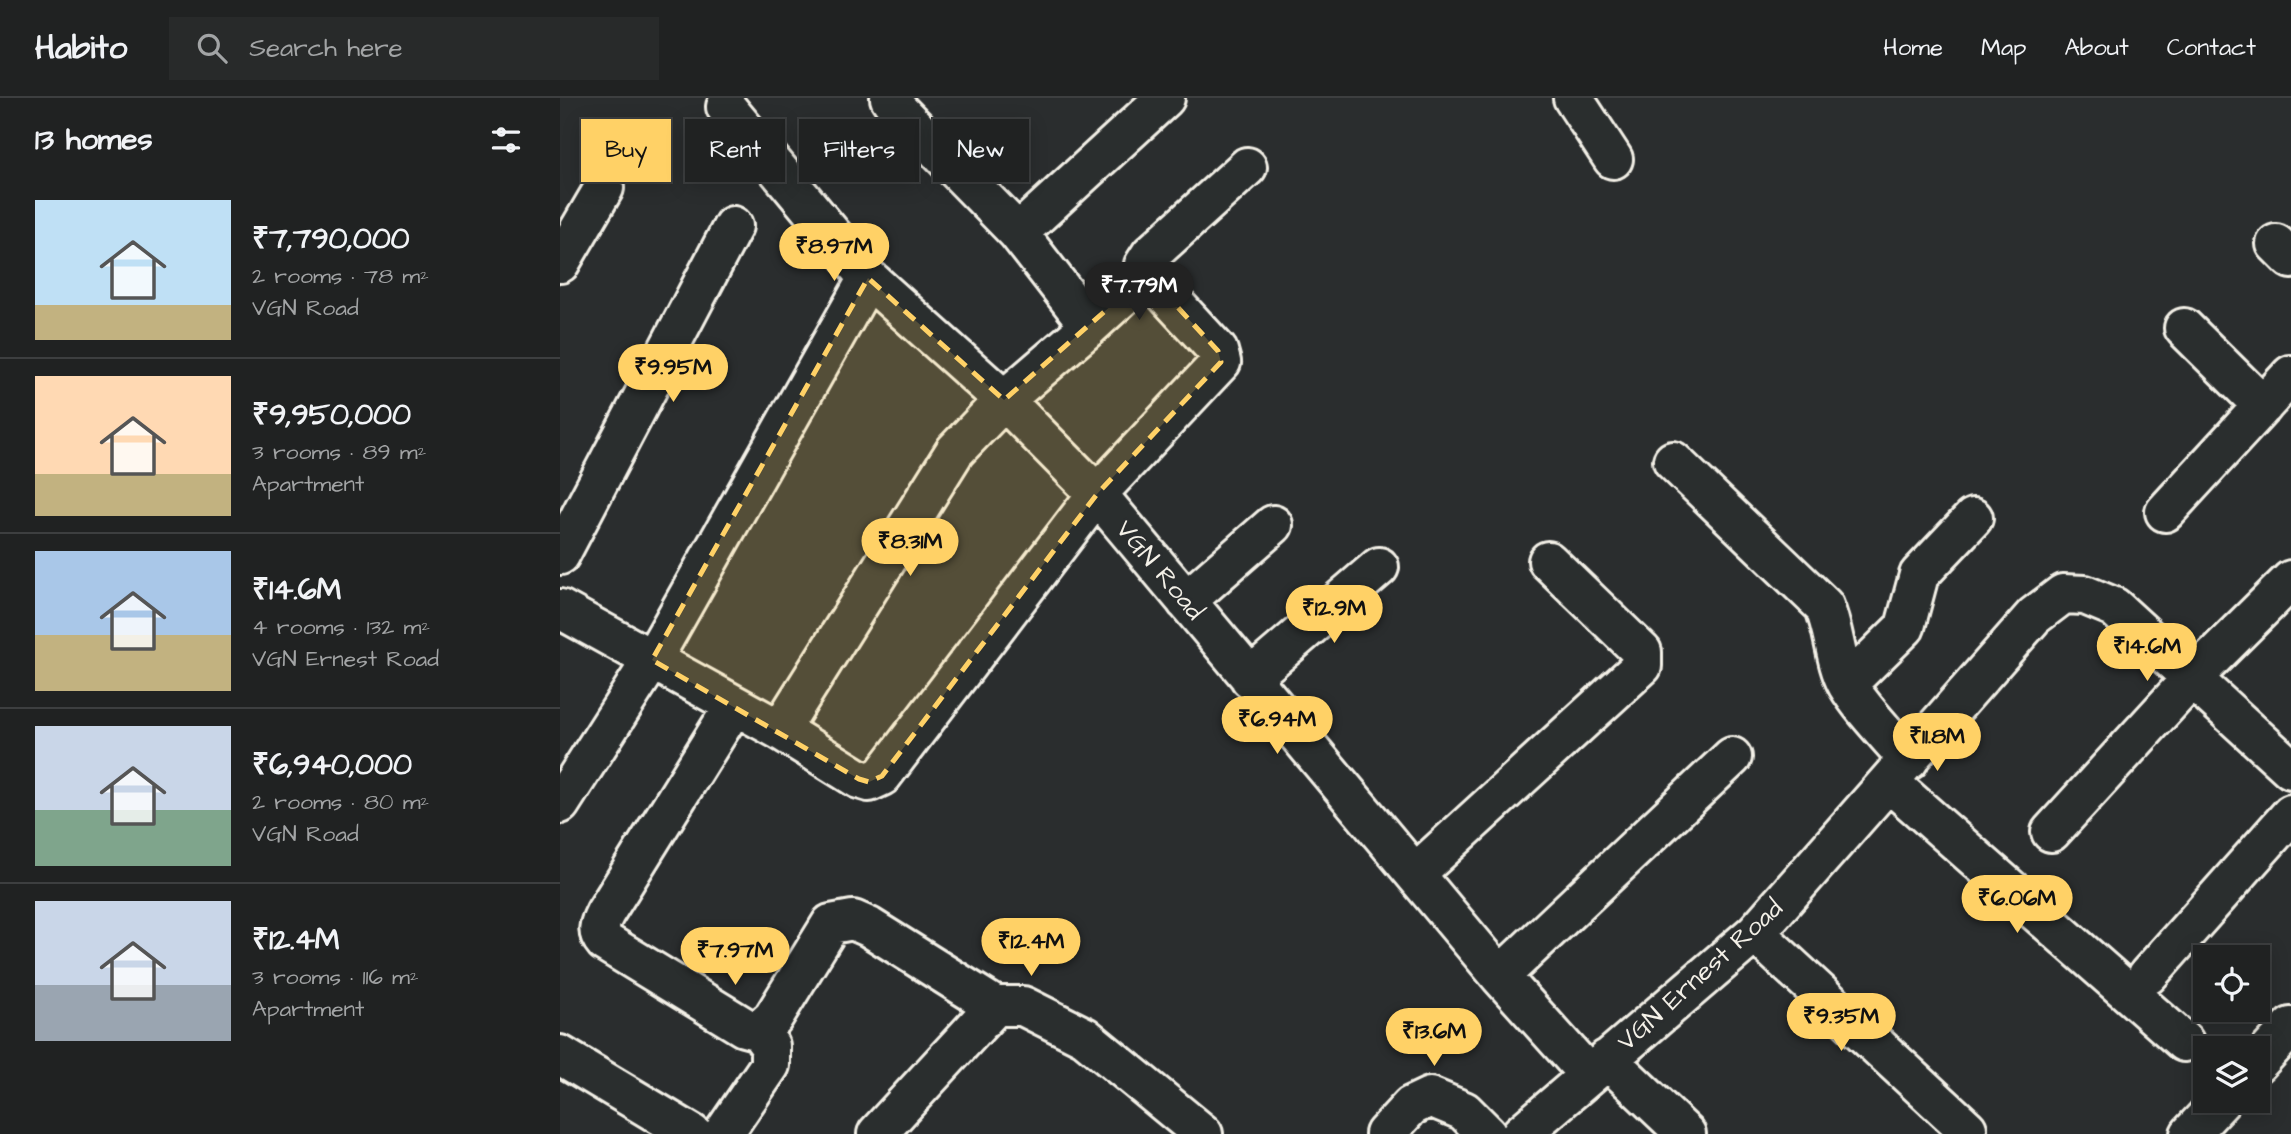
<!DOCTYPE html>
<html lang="en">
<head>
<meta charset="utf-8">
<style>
	:root { --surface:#202222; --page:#282a2a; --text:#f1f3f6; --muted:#a2a4a5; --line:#3d3f40; --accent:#ffd166 }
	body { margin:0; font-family:"Architects Daughter",sans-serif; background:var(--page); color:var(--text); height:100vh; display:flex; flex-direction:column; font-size:26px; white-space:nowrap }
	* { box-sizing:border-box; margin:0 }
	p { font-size:23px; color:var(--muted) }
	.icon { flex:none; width:38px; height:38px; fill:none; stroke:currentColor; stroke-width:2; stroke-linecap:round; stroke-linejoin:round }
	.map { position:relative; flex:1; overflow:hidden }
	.panel { display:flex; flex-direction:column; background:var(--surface); width:560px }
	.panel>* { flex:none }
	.hud { position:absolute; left:21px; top:21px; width:665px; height:63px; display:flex; gap:14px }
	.tools { position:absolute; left:1633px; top:847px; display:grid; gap:14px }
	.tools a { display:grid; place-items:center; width:77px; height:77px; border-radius:0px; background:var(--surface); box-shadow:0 4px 18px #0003,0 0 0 2px var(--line); font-size:35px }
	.price { position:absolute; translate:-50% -60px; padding:0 16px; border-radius:24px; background:var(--accent); color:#111; font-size:23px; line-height:46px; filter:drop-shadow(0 2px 4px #0008) }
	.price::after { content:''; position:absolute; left:50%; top:42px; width:21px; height:16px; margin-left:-10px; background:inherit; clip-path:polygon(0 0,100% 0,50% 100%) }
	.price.current { background:#222; color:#fff }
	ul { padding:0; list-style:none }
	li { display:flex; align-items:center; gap:21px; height:175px; padding:0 35px }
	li+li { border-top:2px solid var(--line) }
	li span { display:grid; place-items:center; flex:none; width:196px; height:140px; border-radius:0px; color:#555 }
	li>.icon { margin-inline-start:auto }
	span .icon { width:84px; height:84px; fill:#fffc; stroke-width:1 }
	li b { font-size:30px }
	h2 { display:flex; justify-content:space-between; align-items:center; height:84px; padding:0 35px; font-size:30px }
	.chip { padding:0 24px; border-radius:0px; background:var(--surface); box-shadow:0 4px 18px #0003,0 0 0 2px var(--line); font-size:24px; line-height:63px }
	.chip.current { background:var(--accent); color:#111 }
	header { display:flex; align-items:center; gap:42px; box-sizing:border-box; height:98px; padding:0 35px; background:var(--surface); border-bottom:2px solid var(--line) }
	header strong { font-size:33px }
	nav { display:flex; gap:38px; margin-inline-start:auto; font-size:24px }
	.search { width:490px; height:63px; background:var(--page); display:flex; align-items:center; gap:18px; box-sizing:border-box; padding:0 24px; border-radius:0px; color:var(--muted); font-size:26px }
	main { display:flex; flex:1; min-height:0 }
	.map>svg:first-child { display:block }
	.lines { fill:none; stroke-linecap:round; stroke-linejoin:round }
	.minor-casing { stroke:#f4f1e8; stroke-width:44 }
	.minor { stroke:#2a2d2e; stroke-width:38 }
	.marked { fill:#ffd166; fill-opacity:0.2; stroke:#ffd166; stroke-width:5; stroke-dasharray:14 9; stroke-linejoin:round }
	.labels { text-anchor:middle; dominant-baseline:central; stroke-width:5; stroke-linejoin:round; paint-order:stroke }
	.street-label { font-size:26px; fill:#f4f1e8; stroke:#2a2d2e }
</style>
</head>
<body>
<header>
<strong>Habito</strong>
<div class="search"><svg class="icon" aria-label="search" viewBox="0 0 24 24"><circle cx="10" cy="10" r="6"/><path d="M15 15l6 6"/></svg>Search here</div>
<nav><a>Home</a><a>Map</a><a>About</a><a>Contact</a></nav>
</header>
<main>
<section class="panel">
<h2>13 homes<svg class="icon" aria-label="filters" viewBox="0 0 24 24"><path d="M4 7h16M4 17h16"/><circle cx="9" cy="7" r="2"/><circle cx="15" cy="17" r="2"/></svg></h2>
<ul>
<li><span style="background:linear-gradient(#bfe0f5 75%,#c2b280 0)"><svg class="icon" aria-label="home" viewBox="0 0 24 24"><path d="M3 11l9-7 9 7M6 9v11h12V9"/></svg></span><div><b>₹7,790,000</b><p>2 rooms · 78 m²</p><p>VGN Road</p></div></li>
<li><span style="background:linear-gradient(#ffd9b3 70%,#c2b280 0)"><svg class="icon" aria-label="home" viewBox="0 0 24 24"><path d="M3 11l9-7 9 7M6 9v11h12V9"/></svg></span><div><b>₹9,950,000</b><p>3 rooms · 89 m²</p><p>Apartment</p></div></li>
<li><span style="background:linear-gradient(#a9c7e8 60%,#c2b280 0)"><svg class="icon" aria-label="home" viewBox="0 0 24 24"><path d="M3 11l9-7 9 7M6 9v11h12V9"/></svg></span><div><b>₹14.6M</b><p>4 rooms · 132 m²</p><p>VGN Ernest Road</p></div></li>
<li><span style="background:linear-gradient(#c9d6e8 60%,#7fa58c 0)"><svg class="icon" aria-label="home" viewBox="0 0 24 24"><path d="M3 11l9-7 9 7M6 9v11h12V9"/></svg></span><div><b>₹6,940,000</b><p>2 rooms · 80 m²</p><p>VGN Road</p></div></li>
<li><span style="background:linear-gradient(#c9d6e8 60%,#9aa5b1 0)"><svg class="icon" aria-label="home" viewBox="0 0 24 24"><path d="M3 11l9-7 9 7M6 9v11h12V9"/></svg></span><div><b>₹12.4M</b><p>3 rooms · 116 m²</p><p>Apartment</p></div></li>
</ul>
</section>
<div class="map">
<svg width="1731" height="1036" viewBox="0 0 1731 1036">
	<rect width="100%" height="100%" fill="#2a2d2e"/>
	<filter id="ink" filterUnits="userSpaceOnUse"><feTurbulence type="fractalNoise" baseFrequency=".0143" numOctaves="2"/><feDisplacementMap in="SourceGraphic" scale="14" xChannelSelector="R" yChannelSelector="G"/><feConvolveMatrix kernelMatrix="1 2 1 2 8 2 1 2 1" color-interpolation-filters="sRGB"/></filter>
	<g filter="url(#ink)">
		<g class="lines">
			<defs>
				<path id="minor" d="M330,0L339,13L458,135
					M1013,0L1053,61
					M166,9L308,180L444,302L537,396L940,878L1029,977
					M1716,146L1731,161
					M0,165L44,90
					M530,228L587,176
					M1624,230L1703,308
					M1113,363L1264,508C1275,533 1275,564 1287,586C1303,613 1329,638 1349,662
					M1605,414L1731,277
					M0,457L173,128
					M626,503L713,427
					M0,511L220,632L299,681L309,684L322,678L537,396L661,264L658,253L587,176L584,167L591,156L687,69
					M690,580L819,469
					M1287,586L1345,529L1359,477L1413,420
					M174,608L45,815C39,827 36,834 45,844L184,929L199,933L213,920L271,826L293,822L309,829L435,908
					M220,632L395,353L444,302L530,228L458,135L605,0
					M1330,685L1624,944
					M0,706L92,562L308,180
					M1491,734L1632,580L1731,482
					M855,776L1082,568V554L988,463
					M1195,835L1407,1031
					M1588,877L1731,716
					M940,878L1172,659
					M0,957L132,1036
					M1047,961L1126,1036
					M1698,965L1731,929
					M163,1036L210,967V948L199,933
					M317,1036L435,908H463L525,939L643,1036
					M825,1036L851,1008L870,999L904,1013L927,1036
					M961,1036L1195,835L1474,518L1503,496L1525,497L1554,509L1731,671
					M1630,1036L1661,1003"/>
			</defs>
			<!-- minor casing -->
			<use href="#minor" class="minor-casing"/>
			<!-- minor -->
			<use href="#minor" class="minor"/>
		</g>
	</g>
	<!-- marked area -->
	<path class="marked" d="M587,176L658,253L661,264L537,396L322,678L309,684L299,681L92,562L308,180L444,302Z"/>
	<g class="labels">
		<!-- street labels -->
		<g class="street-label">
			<text transform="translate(600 472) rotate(50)">VGN Road</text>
			<text transform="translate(1140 877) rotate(-42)">VGN Ernest Road</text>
		</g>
	</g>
</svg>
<div class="tools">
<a><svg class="icon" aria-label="locate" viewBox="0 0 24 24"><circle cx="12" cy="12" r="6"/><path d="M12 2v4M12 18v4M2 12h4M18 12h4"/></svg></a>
<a><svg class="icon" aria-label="layers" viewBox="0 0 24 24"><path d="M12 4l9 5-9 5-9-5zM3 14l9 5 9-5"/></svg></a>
</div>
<b class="price" style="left:274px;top:185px">₹8.97M</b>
<b class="price current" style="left:579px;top:224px">₹7.79M</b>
<b class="price" style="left:113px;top:306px">₹9.95M</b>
<b class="price" style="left:350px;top:480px">₹8.31M</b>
<b class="price" style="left:774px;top:547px">₹12.9M</b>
<b class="price" style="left:1587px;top:585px">₹14.6M</b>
<b class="price" style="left:717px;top:658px">₹6.94M</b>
<b class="price" style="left:1377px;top:675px">₹11.8M</b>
<b class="price" style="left:1457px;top:837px">₹6.06M</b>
<b class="price" style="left:471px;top:880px">₹12.4M</b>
<b class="price" style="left:175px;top:889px">₹7.97M</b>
<b class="price" style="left:1281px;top:955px">₹9.35M</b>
<b class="price" style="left:874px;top:970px">₹13.6M</b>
<div class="hud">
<a class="chip current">Buy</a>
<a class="chip">Rent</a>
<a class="chip">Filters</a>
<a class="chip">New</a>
</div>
</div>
</main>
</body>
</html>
